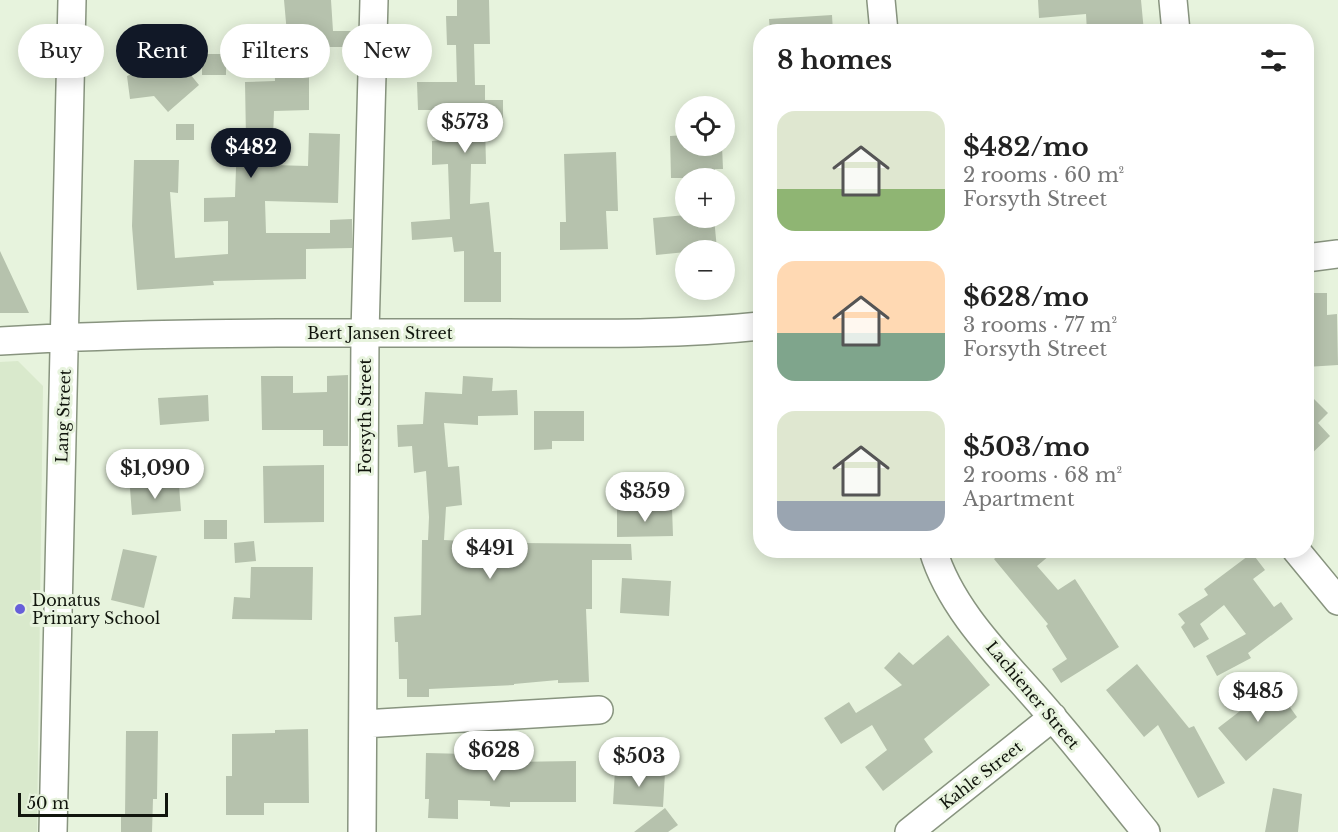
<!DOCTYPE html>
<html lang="en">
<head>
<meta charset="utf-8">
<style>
	:root { --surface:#fff; --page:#f6f6f6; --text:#222; --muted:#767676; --accent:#111827 }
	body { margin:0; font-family:"Libre Baskerville",serif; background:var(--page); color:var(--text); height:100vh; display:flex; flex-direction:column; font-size:22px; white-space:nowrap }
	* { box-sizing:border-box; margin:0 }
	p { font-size:20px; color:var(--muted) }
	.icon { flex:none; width:33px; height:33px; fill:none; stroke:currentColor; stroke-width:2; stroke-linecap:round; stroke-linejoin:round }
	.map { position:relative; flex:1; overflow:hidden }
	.panel { position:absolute; left:753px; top:24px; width:561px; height:534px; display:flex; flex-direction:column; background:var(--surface); border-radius:24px; box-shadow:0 3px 15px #0003 }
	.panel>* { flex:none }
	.guide { position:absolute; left:18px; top:24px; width:570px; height:54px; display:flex; gap:12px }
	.tools { position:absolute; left:675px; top:96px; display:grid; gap:12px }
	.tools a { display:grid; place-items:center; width:60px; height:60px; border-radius:50%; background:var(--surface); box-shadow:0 3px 15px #0003; font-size:30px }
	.scale { position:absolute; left:18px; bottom:15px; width:150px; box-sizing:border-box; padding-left:6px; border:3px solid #11150d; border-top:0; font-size:16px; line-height:21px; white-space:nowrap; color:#11150d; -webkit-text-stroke:4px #e7f3dd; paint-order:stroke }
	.price { position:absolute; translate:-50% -51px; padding:0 14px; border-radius:21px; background:#fff; color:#222; font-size:20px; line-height:39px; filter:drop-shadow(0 2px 3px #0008) }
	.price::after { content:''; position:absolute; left:50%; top:36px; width:18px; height:14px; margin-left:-9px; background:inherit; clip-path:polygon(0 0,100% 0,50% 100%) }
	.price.active { background:var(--accent); color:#fff }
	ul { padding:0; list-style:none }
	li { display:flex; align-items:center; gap:18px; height:150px; padding:0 24px }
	li span { display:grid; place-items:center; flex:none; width:168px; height:120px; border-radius:18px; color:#555 }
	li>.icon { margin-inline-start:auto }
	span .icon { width:72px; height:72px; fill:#fffc; stroke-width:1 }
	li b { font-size:26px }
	h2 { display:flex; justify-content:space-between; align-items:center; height:72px; padding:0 24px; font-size:26px }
	.chip { padding:0 21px; border-radius:27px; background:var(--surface); box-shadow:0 3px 15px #0003; font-size:21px; line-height:54px }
	.chip.active { background:var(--accent); color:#fff }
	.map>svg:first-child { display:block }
	.built { fill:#d9e9cc }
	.building { fill:#b6c2ad }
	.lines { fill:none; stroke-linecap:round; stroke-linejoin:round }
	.minor-casing { stroke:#88947f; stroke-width:30 }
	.minor { stroke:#fff; stroke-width:27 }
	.poi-dot { fill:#675fd9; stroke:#e7f3dd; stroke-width:2 }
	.labels { text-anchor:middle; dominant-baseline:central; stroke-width:6; stroke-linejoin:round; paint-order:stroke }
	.street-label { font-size:16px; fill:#11150d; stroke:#e7f3dd }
	.poi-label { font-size:16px; fill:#11150d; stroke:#e7f3dd; text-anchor:start }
</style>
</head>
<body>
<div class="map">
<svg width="1338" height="832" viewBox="0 0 1338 832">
	<rect width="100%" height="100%" fill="#e7f3dd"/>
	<!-- built -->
	<path class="built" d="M18,361L43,386L37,832H0V362Z"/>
	<!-- building -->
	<path class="building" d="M284,0H331L333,31H355L356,47H309V110L274,111L272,165L308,166L309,133L340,134L338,203L265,201L266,233H330V220L352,219V248L306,249V279L213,281L214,285L137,290L132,226L134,160H179L178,193L170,192L175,258L228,254V221L204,222V198L235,197L237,139H246L245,82L275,81L274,45H288Z
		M457,0H489L490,44H474L475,85H485V100H503V124L485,125L486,164H471L470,204L489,202L494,252H501V302H464V251L454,252L452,237L412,240L411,222L450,219L448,164L432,165V141L444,140V110H418L417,82H457L456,45H447L446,16H457Z
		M1038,0H1141L1144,32H1087L1086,14L1039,18Z
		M832,15L833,32H770L769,19Z
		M162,40L199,85L168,112L154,96L130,99L127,76L142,69Z
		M202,54H226V75H202Z
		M176,124H194V140H176Z
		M686,135V146H722L723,169H715V178H671L670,136Z
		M616,152L618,211H606L608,249L560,250V222H566L564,154Z
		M686,215V218H714L717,249L686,250V252L656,255L653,218Z
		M0,251L29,313H0Z
		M1306,293H1327V315L1337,314L1338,365L1306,367Z
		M348,375V446H323V430H262L261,376H293V393L327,392V376Z
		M463,376L493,378L492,391L517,390L518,415L478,416V425L444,423L448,467L459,466L462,505L446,507L444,540L464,541V563L520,564V543L631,544L632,560H592V609H586L589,682L558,683V680L514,684V685L429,689V697H407V679H399L398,642H395L394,617L421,615L422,540H428L429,517L426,471L414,473L412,446L398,447L397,425L423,424L425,392L462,394Z
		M1306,391L1328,413L1318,423L1330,436L1306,459Z
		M208,395L209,421L160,425L158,398Z
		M534,411H584V441H552V449L534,450Z
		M324,465V522L264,523L263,466Z
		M179,485L181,511L132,515L130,488Z
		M672,508L673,536L617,537V509Z
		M204,520H227V539H204Z
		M254,541L256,561L235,563L234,543Z
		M123,549L157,556L144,608L111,600Z
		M1005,550H1056L1037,566L1058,590L1075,579L1119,647L1061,683L1052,669L1067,659L1046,626L1048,624L994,559Z
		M1252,553L1265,570L1253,579L1274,607L1281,602L1293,619L1248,653L1251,658L1217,676L1206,656L1246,634L1224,605L1200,624L1209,639L1194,648L1181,627L1185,623L1178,614L1208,595L1204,589Z
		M251,567H313L312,620L232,619L234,597L250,598Z
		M622,578L671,581L669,616L620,613Z
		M948,635L990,685L924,739L933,752L883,791L865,767L887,750L872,725L841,744L824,718L849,702L856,713L902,685L884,668L899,652L913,665Z
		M1137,664L1189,728L1194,726L1225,783L1198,798L1158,725L1144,737L1106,690Z
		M1274,685L1297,717L1246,761L1218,728Z
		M308,729L309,803H264V815H226V776H232V734L275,733V730Z
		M126,731H158L157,799H153L152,832H121V817H125Z
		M426,753L510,755V762L576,761V802H510V807L490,806V801L458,800V819L428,818L429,799H425Z
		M615,770L665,773L663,807L613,804Z
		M1273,788L1302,794L1298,832H1265Z
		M665,808L678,825L668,832H634Z"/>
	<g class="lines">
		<defs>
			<path id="minor" d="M881,0L884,32
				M1173,0L1176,32
				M1306,258L1338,254
				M0,341C159,331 320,333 480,333C574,333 667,336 760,326
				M933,550C952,615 1011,667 1053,718C1085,755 1115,794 1146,832
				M1296,550L1338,601
				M363,724L599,710
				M53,832L72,0
				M362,832L365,333L374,0
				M909,832L1053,717"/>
		</defs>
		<!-- minor casing -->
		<use href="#minor" class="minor-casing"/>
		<!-- minor -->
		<use href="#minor" class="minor"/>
	</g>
	<!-- markers -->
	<circle class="poi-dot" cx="20" cy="609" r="6"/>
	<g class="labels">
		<!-- street labels -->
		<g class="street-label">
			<text x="380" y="333">Bert Jansen Street</text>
			<text transform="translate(63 416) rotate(-88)">Lang Street</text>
			<text transform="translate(365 416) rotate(-90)">Forsyth Street</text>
			<text transform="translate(1033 695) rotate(50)">Lachiener Street</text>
			<text transform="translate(981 775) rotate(-38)">Kahle Street</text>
		</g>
		<!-- poi labels -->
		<g class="poi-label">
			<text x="32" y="600">Donatus<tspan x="32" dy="18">Primary School</tspan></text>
		</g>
	</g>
</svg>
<div class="tools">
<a><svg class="icon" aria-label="locate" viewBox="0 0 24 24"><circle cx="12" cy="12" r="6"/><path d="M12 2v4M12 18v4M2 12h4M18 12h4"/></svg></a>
<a>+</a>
<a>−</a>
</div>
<div class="scale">50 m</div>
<b class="price" style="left:465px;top:154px">$573</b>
<b class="price active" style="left:251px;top:179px">$482</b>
<b class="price" style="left:155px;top:500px">$1,090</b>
<b class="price" style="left:645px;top:523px">$359</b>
<b class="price" style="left:490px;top:580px">$491</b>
<b class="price" style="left:1258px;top:723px">$485</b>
<b class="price" style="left:494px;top:782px">$628</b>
<b class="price" style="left:639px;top:788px">$503</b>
<div class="guide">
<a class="chip">Buy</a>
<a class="chip active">Rent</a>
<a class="chip">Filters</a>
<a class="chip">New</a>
</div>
<section class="panel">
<h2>8 homes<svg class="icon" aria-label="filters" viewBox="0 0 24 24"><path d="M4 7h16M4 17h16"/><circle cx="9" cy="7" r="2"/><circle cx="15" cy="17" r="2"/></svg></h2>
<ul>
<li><span style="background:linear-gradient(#dfe7d0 65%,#8fb573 0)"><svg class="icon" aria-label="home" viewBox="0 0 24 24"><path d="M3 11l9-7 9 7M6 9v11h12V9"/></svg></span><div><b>$482/mo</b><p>2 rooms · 60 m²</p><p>Forsyth Street</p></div></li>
<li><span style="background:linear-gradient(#ffd9b3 60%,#7fa58c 0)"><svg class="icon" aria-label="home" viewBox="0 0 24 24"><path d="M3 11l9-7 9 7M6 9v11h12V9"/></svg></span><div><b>$628/mo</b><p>3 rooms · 77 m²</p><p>Forsyth Street</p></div></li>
<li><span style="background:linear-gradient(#dfe7d0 75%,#9aa5b1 0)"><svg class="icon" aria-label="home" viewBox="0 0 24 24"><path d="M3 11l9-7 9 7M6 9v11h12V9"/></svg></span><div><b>$503/mo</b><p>2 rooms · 68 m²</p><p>Apartment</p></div></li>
</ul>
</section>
</div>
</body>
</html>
